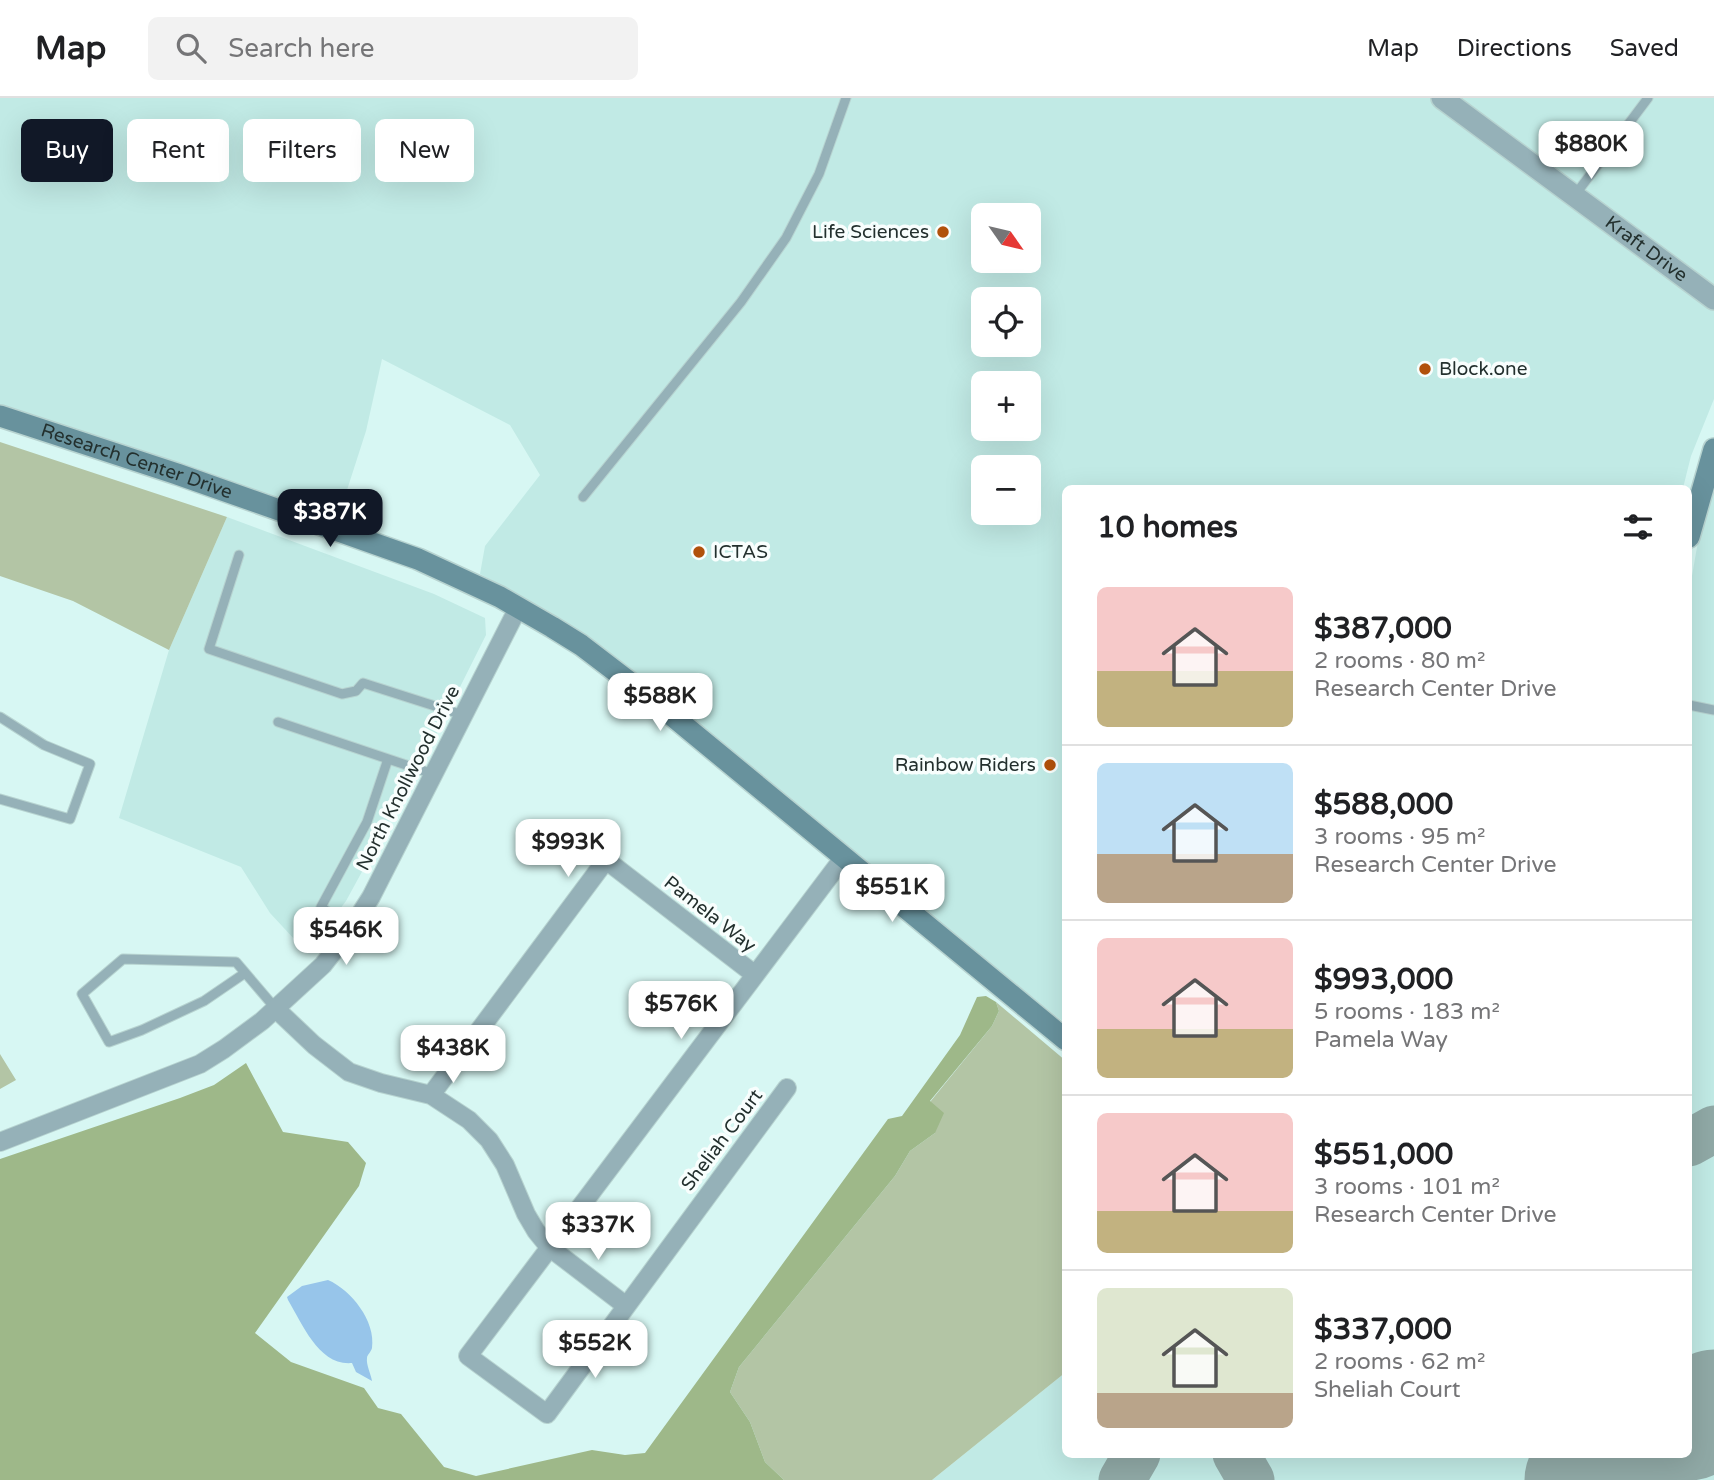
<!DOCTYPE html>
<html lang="en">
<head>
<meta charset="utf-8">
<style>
	:root { --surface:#fff; --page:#f2f2f2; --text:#202124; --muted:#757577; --line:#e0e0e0; --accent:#111827 }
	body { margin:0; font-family:"Varela Round",sans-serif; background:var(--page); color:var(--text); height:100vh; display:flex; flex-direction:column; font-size:26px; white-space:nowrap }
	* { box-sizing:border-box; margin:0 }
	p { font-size:23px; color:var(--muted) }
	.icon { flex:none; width:38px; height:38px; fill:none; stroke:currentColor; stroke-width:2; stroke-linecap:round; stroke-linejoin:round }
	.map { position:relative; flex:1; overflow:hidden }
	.side { position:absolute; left:1062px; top:387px; width:630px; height:973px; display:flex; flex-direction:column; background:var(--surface); border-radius:10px; box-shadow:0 7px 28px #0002 }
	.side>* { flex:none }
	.hud { position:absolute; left:21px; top:21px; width:665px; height:63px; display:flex; gap:14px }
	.needle { width:46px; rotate:124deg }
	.fabs { position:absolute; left:971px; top:105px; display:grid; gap:14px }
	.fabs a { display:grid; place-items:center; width:70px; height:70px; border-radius:10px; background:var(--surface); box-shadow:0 7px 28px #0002; font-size:35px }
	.price { position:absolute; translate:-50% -60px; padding:0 16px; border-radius:14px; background:#fff; color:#222; font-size:23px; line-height:46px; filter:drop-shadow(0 2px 4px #0008) }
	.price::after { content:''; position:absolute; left:50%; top:42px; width:21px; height:16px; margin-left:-10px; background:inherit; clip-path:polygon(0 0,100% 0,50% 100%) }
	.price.current { background:var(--accent); color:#fff }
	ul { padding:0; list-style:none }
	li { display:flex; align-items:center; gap:21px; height:175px; padding:0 35px }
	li+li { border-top:2px solid var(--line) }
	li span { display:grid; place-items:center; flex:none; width:196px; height:140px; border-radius:10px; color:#555 }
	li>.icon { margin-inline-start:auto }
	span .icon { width:84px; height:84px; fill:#fffc; stroke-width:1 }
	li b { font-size:30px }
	h2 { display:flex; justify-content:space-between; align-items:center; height:84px; padding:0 35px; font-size:30px }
	.chip { padding:0 24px; border-radius:10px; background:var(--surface); box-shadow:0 7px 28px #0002; font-size:24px; line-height:63px }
	.chip.current { background:var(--accent); color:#fff }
	header { display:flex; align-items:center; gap:42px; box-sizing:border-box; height:98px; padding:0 35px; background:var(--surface); border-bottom:2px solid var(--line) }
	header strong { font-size:33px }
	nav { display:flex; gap:38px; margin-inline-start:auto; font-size:24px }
	.search { width:490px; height:63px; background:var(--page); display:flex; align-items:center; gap:18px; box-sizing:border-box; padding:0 24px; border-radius:10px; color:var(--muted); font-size:26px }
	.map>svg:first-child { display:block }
	.built { fill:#c1eae5; fill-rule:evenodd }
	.green { fill:#b3c5a5 }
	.forest { fill:#9eb889 }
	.water { fill:#97c5ea }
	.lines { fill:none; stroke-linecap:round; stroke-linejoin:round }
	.taxiway { stroke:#90a9a6; stroke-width:47 }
	.runway { stroke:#90a9a6; stroke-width:117 }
	.service-casing { stroke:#b7d3d0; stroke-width:11 }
	.minor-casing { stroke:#b7d3d0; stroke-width:20 }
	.tertiary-casing { stroke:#b7d3d0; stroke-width:24 }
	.secondary-casing { stroke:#b7d3d0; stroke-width:24 }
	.service { stroke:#95b1b8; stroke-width:9 }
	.minor { stroke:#95b1b8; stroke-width:18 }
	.tertiary { stroke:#95b1b8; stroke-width:21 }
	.secondary { stroke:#68929d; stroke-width:21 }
	.poi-dot { fill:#b1510b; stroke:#f8fefd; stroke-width:2.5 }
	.labels { text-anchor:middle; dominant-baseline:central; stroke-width:7; stroke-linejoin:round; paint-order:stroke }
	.poi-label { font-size:19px; fill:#23302e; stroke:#f8fefd; text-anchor:end }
	.street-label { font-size:19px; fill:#23302e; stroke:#f8fefd }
</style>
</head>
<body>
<header>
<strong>Map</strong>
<div class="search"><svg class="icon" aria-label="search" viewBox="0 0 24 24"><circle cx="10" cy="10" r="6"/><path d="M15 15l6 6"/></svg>Search here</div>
<nav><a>Map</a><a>Directions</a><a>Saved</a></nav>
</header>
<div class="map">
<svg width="1714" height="1382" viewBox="0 0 1714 1382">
	<rect width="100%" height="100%" fill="#d7f7f3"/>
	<!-- built -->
	<path class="built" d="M0,0H1714V301L1691,358L1683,390H1066V926L819,728L656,590L599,546L550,514L480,476L485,448L540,377L510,327L382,261L366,333L338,420L0,307ZM984,117H1029V163H984ZM984,201H1029V247H984ZM984,285H1029V331H984ZM984,369H1029V415H984Z
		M1714,384V1382H932L1066,1274V1356H1689V495L1700,432Z
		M227,419L434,496L485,520L486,537L430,649L346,803L307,855L270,815L241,769L119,720L169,552Z"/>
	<!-- green -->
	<path class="green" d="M0,344L227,419L169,552L73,503L0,478Z
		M996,904L1066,963V1274L932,1382H784L765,1364L750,1324L730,1294L739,1269L895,1078L910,1053L935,1035L930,1004L992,928L999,913Z
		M0,956L16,982L0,991Z"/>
	<!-- forest -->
	<path class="forest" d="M986,898L996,904L999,913L992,928L930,1003L944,1015L935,1035L910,1053L895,1078L739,1269L730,1294L750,1324L765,1364L784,1382H0V1061L180,1000L214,987L246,965L283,1034L348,1044L366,1065L359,1088L255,1235L291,1264L364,1290L378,1310L401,1316L444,1369L476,1378L592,1352L625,1357L645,1355L888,1021L902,1018L960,937L977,899Z"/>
	<!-- water -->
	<path class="water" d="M328,1182C351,1192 376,1223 372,1250C371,1254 367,1257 367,1260C366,1267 371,1276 372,1283L356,1274L352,1265C319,1268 303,1227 288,1202L287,1199L302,1188Z"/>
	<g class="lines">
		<!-- taxiway -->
		<path class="taxiway" d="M1689,1045L1714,1031
			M1236,1356L1251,1382
			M1122,1382L1137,1356"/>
		<!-- runway -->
		<path class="runway" d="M1689,1324L1714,1310
			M1583,1382L1630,1356"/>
		<defs>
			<path id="service" d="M1575,97L1648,0
				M583,399L741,204L786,140L819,76L846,0
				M239,457L209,551L342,596L356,593L363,585L463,617
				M1689,607L1714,612
				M0,619L44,647L90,666L70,721L0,701
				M278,624L433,676
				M351,830L321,809L367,724L388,661
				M245,875L204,903L142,932L109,944L82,896L123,861L236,864L276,911"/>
			<path id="minor" d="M276,911L314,947L349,974L381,985L431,997L469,1022L489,1042L505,1067L526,1116L536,1133L549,1149L625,1207
				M787,990L547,1316L468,1258L844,759
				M431,997L606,762L754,876
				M0,1044L200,966L224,951L262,923L323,867L348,835L371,799L518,510"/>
			<g id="tertiary">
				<path id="s1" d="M1442,0L1714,201"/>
			</g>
			<g id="secondary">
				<path id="s2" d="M0,318L177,376L418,461L500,499L552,529L581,547L653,602L1066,942"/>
				<path d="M1689,439L1714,351"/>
			</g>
		</defs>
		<!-- service casing -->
		<use href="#service" class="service-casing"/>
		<!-- minor casing -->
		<use href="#minor" class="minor-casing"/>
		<!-- tertiary casing -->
		<use href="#tertiary" class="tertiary-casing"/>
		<!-- secondary casing -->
		<use href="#secondary" class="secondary-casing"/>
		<!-- service -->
		<use href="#service" class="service"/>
		<!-- minor -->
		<use href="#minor" class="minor"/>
		<!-- tertiary -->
		<use href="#tertiary" class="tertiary"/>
		<!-- secondary -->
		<use href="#secondary" class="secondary"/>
	</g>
	<!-- markers -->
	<g class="poi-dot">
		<circle cx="943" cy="134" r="7"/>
		<circle cx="1425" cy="271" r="7"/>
		<circle cx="699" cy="454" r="7"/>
		<circle cx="1050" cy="667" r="7"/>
	</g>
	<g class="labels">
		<!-- poi labels -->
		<g class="poi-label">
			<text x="929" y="134">Life Sciences</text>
			<text x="1439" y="271" text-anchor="start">Block.one</text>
			<text x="713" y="454" text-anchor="start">ICTAS</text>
			<text x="1036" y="667">Rainbow Riders</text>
		</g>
		<!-- street labels -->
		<g class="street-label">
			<text stroke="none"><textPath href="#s1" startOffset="254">Kraft Drive</textPath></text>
			<text stroke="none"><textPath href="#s2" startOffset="144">Research Center Drive</textPath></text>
			<text transform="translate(408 680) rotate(-63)">North Knollwood Drive</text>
			<text transform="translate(710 816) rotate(38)">Pamela Way</text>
			<text transform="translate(722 1042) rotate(-53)">Sheliah Court</text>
		</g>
	</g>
</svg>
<div class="fabs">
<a><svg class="needle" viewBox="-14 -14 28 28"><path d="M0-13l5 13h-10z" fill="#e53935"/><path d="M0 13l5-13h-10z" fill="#757577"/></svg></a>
<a><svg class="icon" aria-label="locate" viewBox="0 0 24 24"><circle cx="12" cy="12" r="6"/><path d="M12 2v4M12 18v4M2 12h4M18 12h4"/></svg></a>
<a>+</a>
<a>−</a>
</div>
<b class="price" style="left:1591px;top:83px">$880K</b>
<b class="price current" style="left:330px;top:451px">$387K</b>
<b class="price" style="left:660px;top:635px">$588K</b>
<b class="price" style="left:568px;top:781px">$993K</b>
<b class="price" style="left:892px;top:826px">$551K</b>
<b class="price" style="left:346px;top:869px">$546K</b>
<b class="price" style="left:681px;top:943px">$576K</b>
<b class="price" style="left:453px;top:987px">$438K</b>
<b class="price" style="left:598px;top:1164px">$337K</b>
<b class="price" style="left:595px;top:1282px">$552K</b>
<div class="hud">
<a class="chip current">Buy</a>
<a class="chip">Rent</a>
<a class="chip">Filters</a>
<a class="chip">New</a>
</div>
<section class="side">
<h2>10 homes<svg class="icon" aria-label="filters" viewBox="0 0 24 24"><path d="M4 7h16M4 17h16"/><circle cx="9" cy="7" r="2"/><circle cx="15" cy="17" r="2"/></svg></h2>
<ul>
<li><span style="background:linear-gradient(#f6c9c9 60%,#c2b280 0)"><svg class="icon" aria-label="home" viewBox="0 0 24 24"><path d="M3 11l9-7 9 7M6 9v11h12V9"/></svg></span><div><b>$387,000</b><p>2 rooms · 80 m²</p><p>Research Center Drive</p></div></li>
<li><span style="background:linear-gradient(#bfe0f5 65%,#b9a48a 0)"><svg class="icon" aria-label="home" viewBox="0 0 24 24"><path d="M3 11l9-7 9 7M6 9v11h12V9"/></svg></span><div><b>$588,000</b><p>3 rooms · 95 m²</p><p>Research Center Drive</p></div></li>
<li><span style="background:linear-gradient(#f6c9c9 65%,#c2b280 0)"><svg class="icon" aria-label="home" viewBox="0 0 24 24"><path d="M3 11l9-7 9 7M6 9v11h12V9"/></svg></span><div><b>$993,000</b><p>5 rooms · 183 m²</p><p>Pamela Way</p></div></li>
<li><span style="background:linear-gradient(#f6c9c9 70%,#c2b280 0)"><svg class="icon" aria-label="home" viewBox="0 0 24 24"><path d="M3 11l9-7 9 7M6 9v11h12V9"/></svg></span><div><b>$551,000</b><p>3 rooms · 101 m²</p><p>Research Center Drive</p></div></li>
<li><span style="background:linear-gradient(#dfe7d0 75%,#b9a48a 0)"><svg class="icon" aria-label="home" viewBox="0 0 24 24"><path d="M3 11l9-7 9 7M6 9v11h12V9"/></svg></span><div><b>$337,000</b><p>2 rooms · 62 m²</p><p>Sheliah Court</p></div></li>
</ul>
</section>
</div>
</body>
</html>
